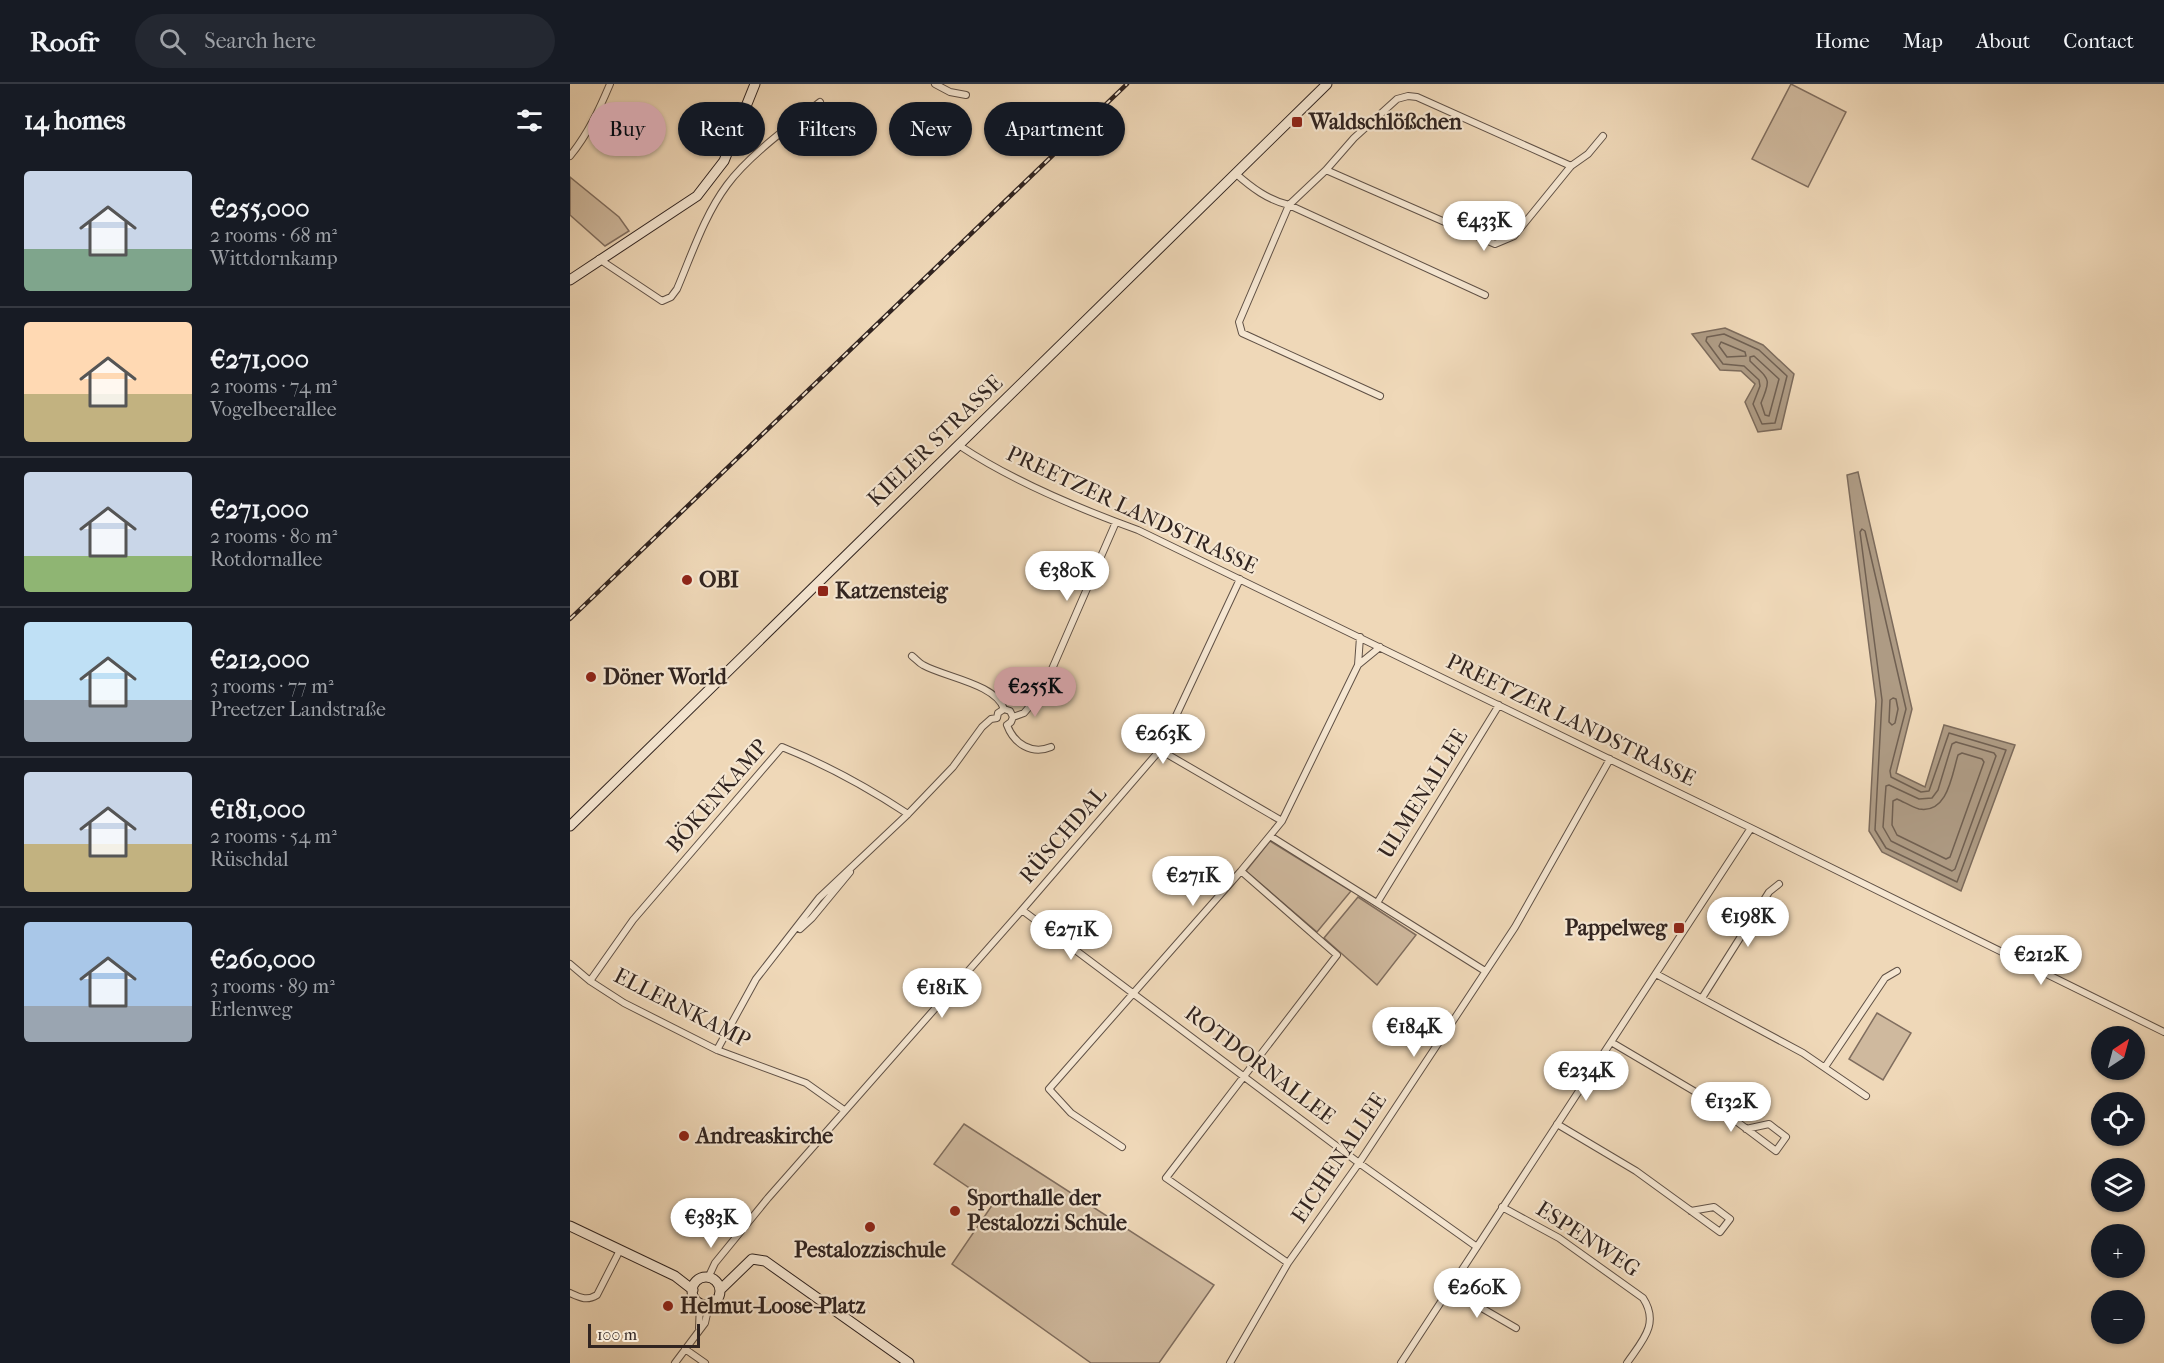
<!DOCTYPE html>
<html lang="en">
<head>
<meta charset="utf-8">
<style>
	:root { --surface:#171b24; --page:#242831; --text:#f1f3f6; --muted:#9ea1a6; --line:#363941; --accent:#c59692 }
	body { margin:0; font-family:"IM FELL French Canon",serif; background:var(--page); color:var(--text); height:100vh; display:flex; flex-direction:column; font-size:22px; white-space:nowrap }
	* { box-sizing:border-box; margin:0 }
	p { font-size:20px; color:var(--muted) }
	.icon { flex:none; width:33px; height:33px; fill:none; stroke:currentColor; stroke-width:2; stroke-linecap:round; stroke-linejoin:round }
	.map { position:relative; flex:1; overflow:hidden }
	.drawer { display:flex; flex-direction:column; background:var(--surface); width:570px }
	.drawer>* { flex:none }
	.top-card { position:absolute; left:18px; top:18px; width:570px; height:54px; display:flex; gap:12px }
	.needle { width:39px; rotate:36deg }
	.fabs { position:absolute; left:1521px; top:942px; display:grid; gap:12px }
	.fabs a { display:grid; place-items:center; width:54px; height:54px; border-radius:50%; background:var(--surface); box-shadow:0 2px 4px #0004; font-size:30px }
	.scale { position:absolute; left:18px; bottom:15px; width:112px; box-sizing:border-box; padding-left:6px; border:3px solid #312420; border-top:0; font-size:16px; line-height:21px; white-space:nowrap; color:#312420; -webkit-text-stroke:4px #f5e6d1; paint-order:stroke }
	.price { position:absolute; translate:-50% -51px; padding:0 14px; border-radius:21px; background:#fff; color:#222; font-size:20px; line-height:39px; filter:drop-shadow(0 2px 3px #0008) }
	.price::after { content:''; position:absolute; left:50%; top:36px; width:18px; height:14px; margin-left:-9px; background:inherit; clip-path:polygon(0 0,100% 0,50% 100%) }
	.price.selected { background:var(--accent); color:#111 }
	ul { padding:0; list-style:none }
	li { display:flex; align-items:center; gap:18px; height:150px; padding:0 24px }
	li+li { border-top:2px solid var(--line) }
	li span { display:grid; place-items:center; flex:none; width:168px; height:120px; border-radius:6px; color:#555 }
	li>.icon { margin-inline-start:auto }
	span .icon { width:72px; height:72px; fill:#fffc; stroke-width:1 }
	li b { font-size:26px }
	h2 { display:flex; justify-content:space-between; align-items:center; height:72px; padding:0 24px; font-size:26px }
	.pill { padding:0 21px; border-radius:27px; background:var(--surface); box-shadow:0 2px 4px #0004; font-size:21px; line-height:54px }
	.pill.selected { background:var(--accent); color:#111 }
	header { display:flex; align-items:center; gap:36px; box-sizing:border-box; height:84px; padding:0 30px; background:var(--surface); border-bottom:2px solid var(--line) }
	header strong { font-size:28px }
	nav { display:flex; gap:33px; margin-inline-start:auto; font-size:21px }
	.search { width:420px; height:54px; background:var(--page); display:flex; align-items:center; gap:15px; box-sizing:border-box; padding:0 21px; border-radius:33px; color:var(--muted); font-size:22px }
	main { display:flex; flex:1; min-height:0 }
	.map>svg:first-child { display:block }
	.green { fill:#cfb99e; stroke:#806e5f; stroke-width:1.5 }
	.water { fill:#ae9b84; stroke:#7c6b5c; stroke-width:1.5 }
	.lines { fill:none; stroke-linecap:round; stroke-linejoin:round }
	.shore { stroke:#706052; stroke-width:1.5 }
	.street-casing { stroke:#605146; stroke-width:8 }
	.secondary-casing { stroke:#312420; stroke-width:11 }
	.street { stroke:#f5e6d1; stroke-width:6 }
	.secondary { stroke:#f5e6d1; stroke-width:9 }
	.rail-casing { stroke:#312420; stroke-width:4.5 }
	.rail { stroke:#f5e6d1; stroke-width:2; stroke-dasharray:7; stroke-linecap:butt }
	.poi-dot { fill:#8f2418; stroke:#f5e6d1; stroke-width:2 }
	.labels { text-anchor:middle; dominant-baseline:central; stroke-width:4.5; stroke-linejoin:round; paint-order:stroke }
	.poi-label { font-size:22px; font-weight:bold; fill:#312420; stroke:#f5e6d1; text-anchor:start }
	.street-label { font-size:22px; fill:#312420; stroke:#f5e6d1 }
</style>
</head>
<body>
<header>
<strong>Roofr</strong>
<div class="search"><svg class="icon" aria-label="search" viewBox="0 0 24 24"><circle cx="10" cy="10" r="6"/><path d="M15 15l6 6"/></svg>Search here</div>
<nav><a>Home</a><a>Map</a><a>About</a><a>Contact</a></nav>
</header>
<main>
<section class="drawer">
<h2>14 homes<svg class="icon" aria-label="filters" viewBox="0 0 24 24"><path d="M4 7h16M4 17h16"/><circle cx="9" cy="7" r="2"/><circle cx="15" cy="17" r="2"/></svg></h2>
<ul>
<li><span style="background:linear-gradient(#c9d6e8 65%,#7fa58c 0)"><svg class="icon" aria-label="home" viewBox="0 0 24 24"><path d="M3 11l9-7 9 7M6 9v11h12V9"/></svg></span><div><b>€255,000</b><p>2 rooms · 68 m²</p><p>Wittdornkamp</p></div></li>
<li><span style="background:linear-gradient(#ffd9b3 60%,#c2b280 0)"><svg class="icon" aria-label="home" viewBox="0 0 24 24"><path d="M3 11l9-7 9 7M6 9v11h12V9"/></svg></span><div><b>€271,000</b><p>2 rooms · 74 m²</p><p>Vogelbeerallee</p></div></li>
<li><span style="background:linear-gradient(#c9d6e8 70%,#8fb573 0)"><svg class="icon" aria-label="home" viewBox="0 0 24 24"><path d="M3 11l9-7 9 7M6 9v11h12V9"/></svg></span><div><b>€271,000</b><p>2 rooms · 80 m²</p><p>Rotdornallee</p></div></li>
<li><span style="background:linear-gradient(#bfe0f5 65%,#9aa5b1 0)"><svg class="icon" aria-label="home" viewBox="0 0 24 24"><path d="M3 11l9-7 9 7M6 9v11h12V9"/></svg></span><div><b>€212,000</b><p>3 rooms · 77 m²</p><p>Preetzer Landstraße</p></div></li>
<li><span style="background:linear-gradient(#c9d6e8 60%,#c2b280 0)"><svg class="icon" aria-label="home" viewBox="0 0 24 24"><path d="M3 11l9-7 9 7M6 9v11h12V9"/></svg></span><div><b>€181,000</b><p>2 rooms · 54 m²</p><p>Rüschdal</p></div></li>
<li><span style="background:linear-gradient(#a9c7e8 70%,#9aa5b1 0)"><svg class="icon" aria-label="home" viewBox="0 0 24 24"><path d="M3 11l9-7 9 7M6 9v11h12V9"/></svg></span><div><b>€260,000</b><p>3 rooms · 89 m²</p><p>Erlenweg</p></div></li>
</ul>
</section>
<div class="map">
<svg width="1594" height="1279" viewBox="0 0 1594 1279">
	<rect width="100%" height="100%" fill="#efd8b8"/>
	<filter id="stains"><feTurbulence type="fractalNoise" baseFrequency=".00333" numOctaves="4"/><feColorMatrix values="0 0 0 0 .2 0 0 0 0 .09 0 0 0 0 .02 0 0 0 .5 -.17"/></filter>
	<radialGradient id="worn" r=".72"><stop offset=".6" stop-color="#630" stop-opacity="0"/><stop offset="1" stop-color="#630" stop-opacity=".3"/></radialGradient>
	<!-- green -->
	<path class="green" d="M1221,0L1276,28L1238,103L1182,75Z
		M0,93L49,133L59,147L35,162L0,131Z
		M700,757L781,807L747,848L676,787Z
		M788,813L846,851L807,901L754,854Z
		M1307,929L1341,949L1313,996L1279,975Z
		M394,1040L644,1201L589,1279H521L382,1180L423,1120L364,1080Z"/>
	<!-- water -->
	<path class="water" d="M1155,244L1193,261L1224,290L1211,345L1188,348L1175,318L1185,300L1171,287L1150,286L1122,250Z
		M1288,388L1342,625L1326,689L1355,703L1374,641L1445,661L1391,807L1312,768L1299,747L1306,617L1277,391Z"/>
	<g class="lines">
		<!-- shore -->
		<path class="shore" d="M1154,250L1189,266L1217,292L1205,339L1192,340L1183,320L1190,302L1189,296L1174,282L1153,280L1136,257L1137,253Z
			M1151,258L1175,268L1176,272L1157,273L1149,262Z
			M1184,272L1209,295L1199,332L1195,331L1191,319C1202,293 1199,296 1180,277V273Z
			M1292,445L1295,447L1336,625L1320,687L1321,693L1351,708L1359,707L1379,649L1436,666L1387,798L1316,764L1305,746L1312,616L1290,448Z
			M1323,614L1326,615L1328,625L1325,639L1322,641L1319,638L1320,616Z
			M1386,658L1424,669L1426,672L1385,785L1382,787L1321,757L1313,743L1316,702L1319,701L1349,715L1362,714L1368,706L1382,660Z
			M1392,669L1412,675L1414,678L1380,773L1376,775L1327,751L1322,741L1323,717L1327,715C1334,718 1342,723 1349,725C1378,730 1382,690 1388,671Z"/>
		<defs>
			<path id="street" d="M365,0L380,8L396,11
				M0,72C18,50 29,26 40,0
				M756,86L925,160L944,152L1001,82L1018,70L1033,52
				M665,89C682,104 698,116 719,121L915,211
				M29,175L92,217L101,213L107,205C122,170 134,132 157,101C179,71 221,41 250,18
				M810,312L672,249L669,238L719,121L756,86L784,54L827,15L838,12L847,13L1001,82
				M390,362C441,396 510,425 568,446L1181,744L1594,948
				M342,572C346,575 349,579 353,581C374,593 426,600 434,625L440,627L443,633
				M788,581L810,563
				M437,641L441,638L443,633L454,629L472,608L546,438
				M437,641C444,660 462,671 481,663
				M590,666L712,737
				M700,752L915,887
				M671,787L767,871L596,1094L718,1179
				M807,819L929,621
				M452,826L789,1079L907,1163
				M230,845L242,834L280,788
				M0,880L20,897L54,919L147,966L236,999L274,1026
				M1086,890L1233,969L1296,1012
				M20,897L63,836L212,663C257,681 297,703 338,730
				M1132,914L1199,808L1209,800
				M1041,958L1134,1013L1206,1067L1216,1053L1199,1040L1176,1045
				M147,966L186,895L249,814L338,730L383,683L412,643L421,635L427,634L428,629L434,625
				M1255,983L1315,894L1327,887
				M987,1040L1066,1087L1150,1148L1160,1135L1144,1123L1121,1127
				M552,1063L501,1029L479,1005L671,787L712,737L788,581L790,553
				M932,1123L989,1154L1073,1214C1090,1240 1072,1257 1057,1279
				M138,1194L145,1179L198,1114L452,826L590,666L670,495
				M879,1205L946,1244
				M0,1209C11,1214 17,1217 27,1211L50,1166
				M129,1244L130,1219
				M115,1265L135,1279
				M105,1279L135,1239L139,1221
				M660,1279L718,1179L789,1079L945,843L1040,675
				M831,1279L1181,744"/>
			<path id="secondary" d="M0,196L127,112L154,77L185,0
				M0,742L757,0
				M0,1142L105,1192L123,1206
				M122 1207a14 14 0 1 1 28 0a14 14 0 1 1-28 0Z
				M150,1206L182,1175L195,1177L339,1279"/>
		</defs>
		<!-- street casing -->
		<use href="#street" class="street-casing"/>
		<!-- secondary casing -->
		<use href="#secondary" class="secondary-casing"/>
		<!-- street -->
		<use href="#street" class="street"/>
		<!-- secondary -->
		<use href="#secondary" class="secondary"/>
		<defs>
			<path id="rail" d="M0,535L557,0"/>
		</defs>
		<!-- rail casing -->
		<use href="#rail" class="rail-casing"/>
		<!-- rail -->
		<use href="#rail" class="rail"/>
	</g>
	<!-- markers -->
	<g class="poi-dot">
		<rect x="721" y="32" width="12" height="12" rx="3"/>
		<circle cx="117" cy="496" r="6"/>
		<rect x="247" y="501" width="12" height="12" rx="3"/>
		<circle cx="21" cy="593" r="6"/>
		<rect x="1103" y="838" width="12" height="12" rx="3"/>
		<circle cx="114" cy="1052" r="6"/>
		<circle cx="385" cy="1127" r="6"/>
		<circle cx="300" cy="1143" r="6"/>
		<circle cx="98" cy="1222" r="6"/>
	</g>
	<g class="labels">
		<!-- poi labels -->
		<g class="poi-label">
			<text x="739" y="38">Waldschlößchen</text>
			<text x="129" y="496">OBI</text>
			<text x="265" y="507">Katzensteig</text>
			<text x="33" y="593">Döner World</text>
			<text x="1097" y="844" text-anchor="end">Pappelweg</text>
			<text x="126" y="1052">Andreaskirche</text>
			<text x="397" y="1114">Sporthalle der<tspan x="397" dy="25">Pestalozzi Schule</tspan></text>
			<text x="300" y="1166" text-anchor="middle">Pestalozzischule</text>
			<text x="110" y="1222">Helmut-Loose-Platz</text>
		</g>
		<!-- street labels -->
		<g class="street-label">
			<text transform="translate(365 357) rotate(-44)">KIELER STRASSE</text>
			<text transform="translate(562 426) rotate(25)">PREETZER LANDSTRASSE</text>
			<text transform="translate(1001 636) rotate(26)">PREETZER LANDSTRASSE</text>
			<text transform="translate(853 710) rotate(-58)">ULMENALLEE</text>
			<text transform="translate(147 712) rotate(-49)">BÖKENKAMP</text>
			<text transform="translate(493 751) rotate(-49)">RÜSCHDAL</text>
			<text transform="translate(112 924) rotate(27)">ELLERNKAMP</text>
			<text transform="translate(690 981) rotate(37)">ROTDORNALLEE</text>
			<text transform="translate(769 1074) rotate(-56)">EICHENALLEE</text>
			<text transform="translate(1018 1155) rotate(33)">ESPENWEG</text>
		</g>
	</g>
	<rect width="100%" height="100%" filter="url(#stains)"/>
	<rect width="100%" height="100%" fill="url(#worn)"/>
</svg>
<div class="fabs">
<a><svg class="needle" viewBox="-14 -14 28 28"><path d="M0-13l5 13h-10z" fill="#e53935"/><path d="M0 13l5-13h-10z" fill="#9ea1a6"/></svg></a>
<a><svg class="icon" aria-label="locate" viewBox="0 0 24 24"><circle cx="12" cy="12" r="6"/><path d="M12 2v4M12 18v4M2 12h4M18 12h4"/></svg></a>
<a><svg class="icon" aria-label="layers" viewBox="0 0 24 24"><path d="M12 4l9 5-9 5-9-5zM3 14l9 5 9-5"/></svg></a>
<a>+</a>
<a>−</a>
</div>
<div class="scale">100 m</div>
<b class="price" style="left:914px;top:168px">€433K</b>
<b class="price" style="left:497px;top:518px">€380K</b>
<b class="price selected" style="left:465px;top:634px">€255K</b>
<b class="price" style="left:593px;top:681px">€263K</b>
<b class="price" style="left:623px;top:823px">€271K</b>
<b class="price" style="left:1178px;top:864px">€198K</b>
<b class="price" style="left:501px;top:877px">€271K</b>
<b class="price" style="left:1471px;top:902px">€212K</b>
<b class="price" style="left:372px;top:935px">€181K</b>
<b class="price" style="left:844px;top:974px">€184K</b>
<b class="price" style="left:1016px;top:1018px">€234K</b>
<b class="price" style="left:1161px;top:1049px">€132K</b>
<b class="price" style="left:141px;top:1165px">€383K</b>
<b class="price" style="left:907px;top:1235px">€260K</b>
<div class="top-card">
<a class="pill selected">Buy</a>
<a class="pill">Rent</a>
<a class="pill">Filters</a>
<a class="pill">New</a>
<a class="pill">Apartment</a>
</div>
</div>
</main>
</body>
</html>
